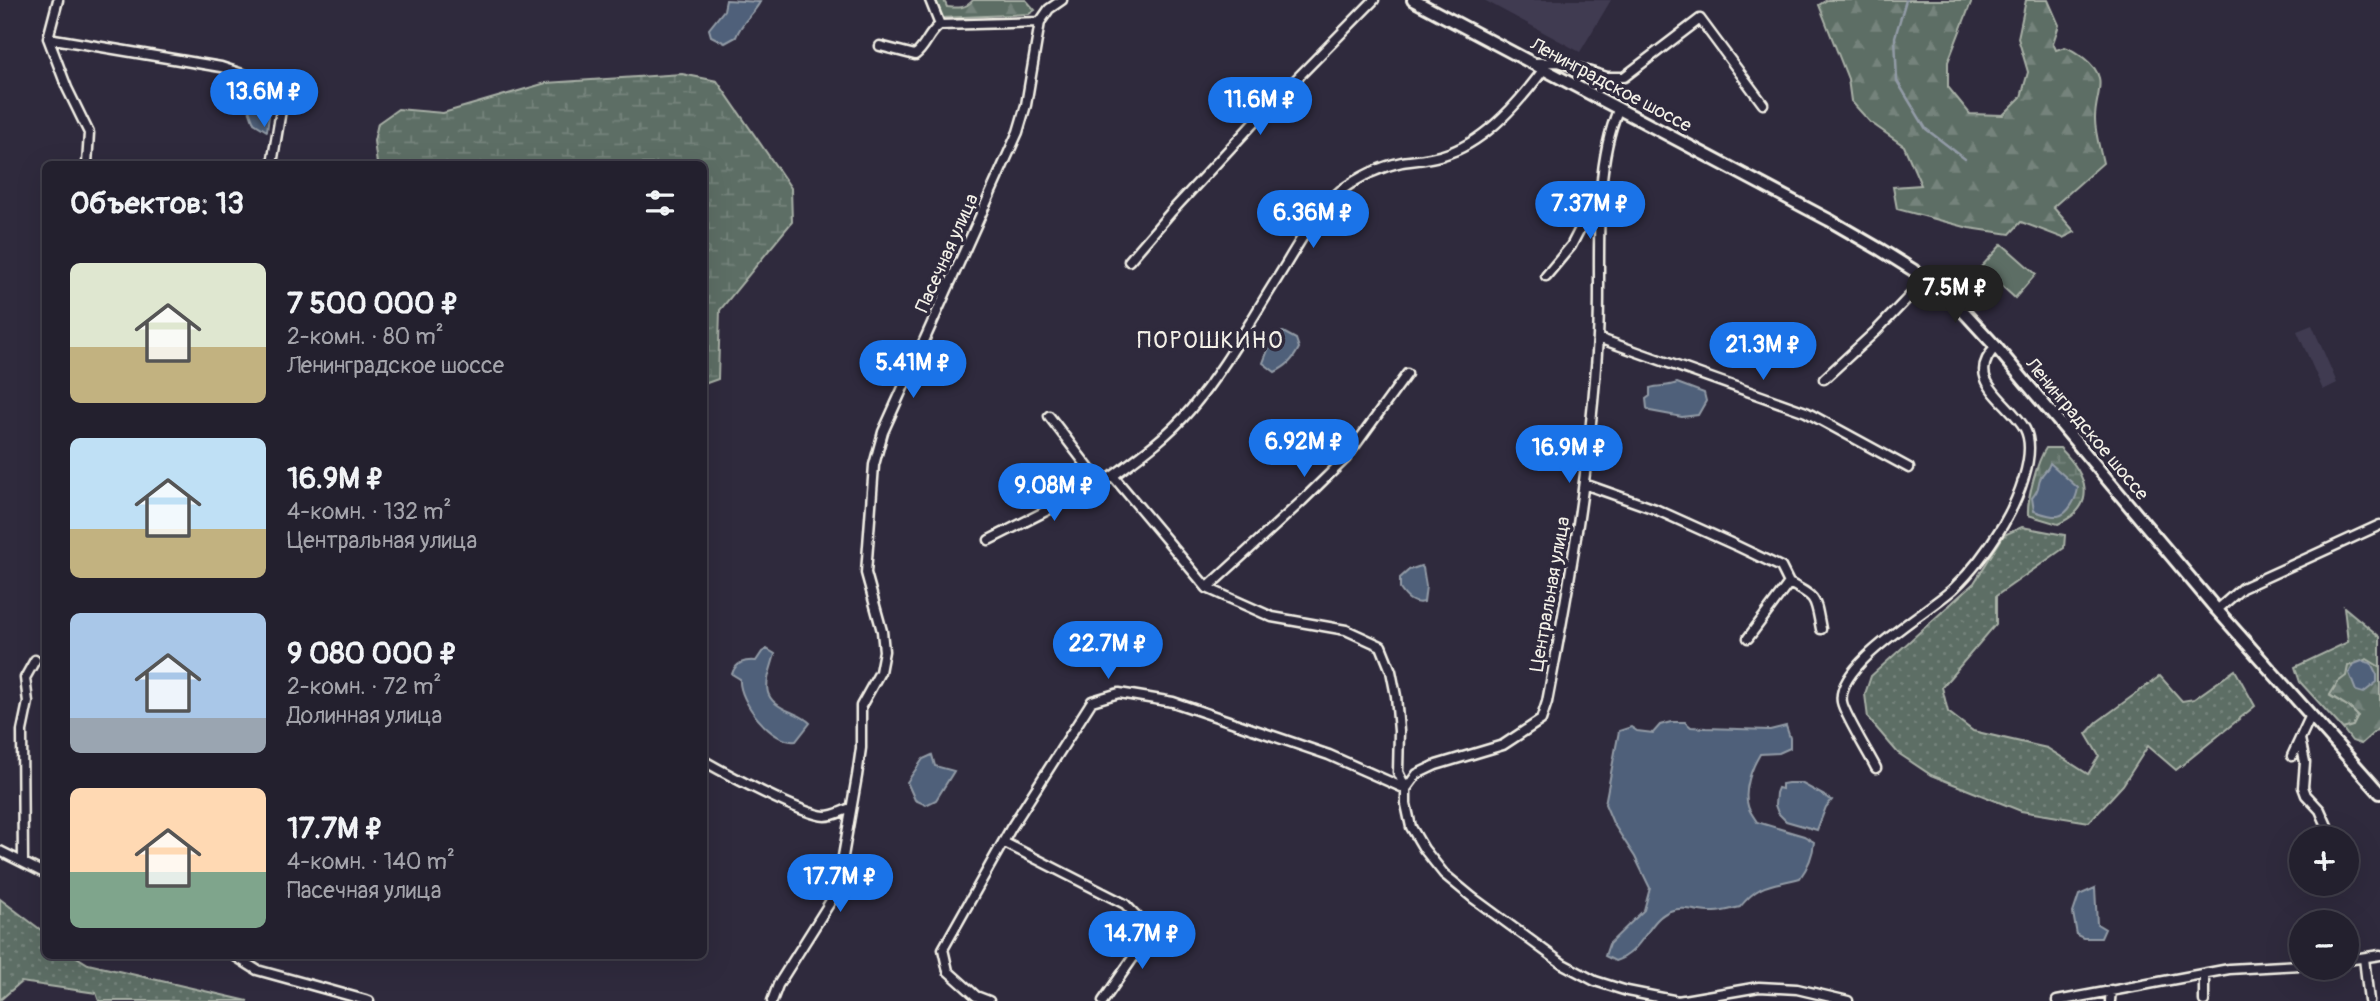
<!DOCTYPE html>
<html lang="ru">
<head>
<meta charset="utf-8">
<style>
	:root { --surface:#23202e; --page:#2f2d3a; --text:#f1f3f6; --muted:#a3a3aa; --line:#403e4a; --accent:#1a73e8 }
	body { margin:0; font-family:Pangolin,sans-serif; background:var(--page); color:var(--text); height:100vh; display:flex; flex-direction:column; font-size:26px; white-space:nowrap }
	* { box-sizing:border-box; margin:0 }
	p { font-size:23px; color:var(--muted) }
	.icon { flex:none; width:38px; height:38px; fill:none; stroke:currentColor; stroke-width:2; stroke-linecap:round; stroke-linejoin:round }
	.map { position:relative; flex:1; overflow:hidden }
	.drawer { position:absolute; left:42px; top:161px; width:665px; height:798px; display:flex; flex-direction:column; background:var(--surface); border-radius:10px; box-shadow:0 7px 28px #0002,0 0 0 2px var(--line) }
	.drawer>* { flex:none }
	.controls { position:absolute; left:2289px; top:826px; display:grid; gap:14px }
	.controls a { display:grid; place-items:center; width:70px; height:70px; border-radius:50%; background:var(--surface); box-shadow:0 7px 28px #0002,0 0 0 2px var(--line); font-size:35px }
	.price { position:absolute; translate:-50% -60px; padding:0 16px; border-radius:24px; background:var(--accent); color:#fff; font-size:23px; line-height:46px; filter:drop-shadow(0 2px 4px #0008) }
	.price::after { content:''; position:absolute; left:50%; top:42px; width:21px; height:16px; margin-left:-10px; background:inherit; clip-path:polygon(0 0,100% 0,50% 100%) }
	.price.selected { background:#222; color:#fff }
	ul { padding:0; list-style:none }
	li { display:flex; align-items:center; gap:21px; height:175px; padding:0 28px }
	li span { display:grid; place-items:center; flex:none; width:196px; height:140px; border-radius:10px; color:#555 }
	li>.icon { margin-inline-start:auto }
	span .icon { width:84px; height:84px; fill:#fffc; stroke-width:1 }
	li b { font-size:30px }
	h2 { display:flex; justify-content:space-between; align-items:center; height:84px; padding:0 28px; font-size:30px }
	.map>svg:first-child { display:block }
	.built { fill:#403b51 }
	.grass { fill:url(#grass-dots); stroke:#a8b0a6; stroke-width:2 }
	.forest { fill:url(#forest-firs); stroke:#a8b0a6; stroke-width:2 }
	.wetland { fill:url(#wetland-marsh); stroke:#a8b0a6; stroke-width:2 }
	.pitch { fill:#5d6e65; stroke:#a8b0a6; stroke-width:2 }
	.water { fill:#50617a; stroke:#929ba6; stroke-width:2 }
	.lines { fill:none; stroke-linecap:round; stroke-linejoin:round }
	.stream { stroke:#929ba6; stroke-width:2.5 }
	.street-casing { stroke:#f4f1e8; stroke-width:13 }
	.secondary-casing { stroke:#f4f1e8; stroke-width:16 }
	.street { stroke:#2f2a3d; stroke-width:8 }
	.secondary { stroke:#2f2a3d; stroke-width:10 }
	.labels { text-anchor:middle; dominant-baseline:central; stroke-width:7; stroke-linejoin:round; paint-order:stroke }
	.street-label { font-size:19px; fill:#f4f1e8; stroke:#2f2a3d }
	.quarter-label { font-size:23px; letter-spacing:2px; fill:#f4f1e8; stroke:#2f2a3d }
</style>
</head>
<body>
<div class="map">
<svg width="2380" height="1001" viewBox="0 0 2380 1001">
	<defs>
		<pattern id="grass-dots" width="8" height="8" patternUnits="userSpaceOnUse" patternTransform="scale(1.75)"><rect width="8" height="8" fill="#5d6e65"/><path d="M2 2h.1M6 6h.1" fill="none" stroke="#75837b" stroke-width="1.8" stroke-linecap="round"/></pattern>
		<pattern id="forest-firs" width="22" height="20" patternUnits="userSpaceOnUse" patternTransform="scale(1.75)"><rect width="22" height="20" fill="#5d6e65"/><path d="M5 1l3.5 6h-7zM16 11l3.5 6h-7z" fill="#75837b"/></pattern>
		<pattern id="wetland-marsh" width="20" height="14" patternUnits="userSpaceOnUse" patternTransform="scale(1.75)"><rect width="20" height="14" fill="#5d6e65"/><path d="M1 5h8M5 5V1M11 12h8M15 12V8" fill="none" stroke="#75837b"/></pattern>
	</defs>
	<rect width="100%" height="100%" fill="#2f2a3d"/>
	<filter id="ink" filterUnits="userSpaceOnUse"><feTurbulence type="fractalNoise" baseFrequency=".0143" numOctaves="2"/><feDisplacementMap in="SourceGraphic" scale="14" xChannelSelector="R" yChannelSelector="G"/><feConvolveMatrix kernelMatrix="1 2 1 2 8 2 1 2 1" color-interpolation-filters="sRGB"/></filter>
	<g filter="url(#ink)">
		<!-- built -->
		<path class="built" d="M1484,0H1611L1580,52Z
			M2312,325L2337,383L2323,390L2297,331Z"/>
		<!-- grass -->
		<path class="grass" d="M2022,527L2065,535L2064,548L1996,596V624L1942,687L1948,712L1973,731L2047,748L2088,774L2099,756L2086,734L2097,722L2160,676L2182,701L2194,699L2235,670L2255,706L2176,770L2148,746L2123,785L2089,822L2021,811L1931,775L1898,753L1868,718L1865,694L1871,676L1974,583L2004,535Z
			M2344,607L2380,637V667C2356,674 2344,672 2330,696L2349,707L2358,716L2353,726L2343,729L2300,682L2295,667L2348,642Z
			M0,899L45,933L46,956H75L88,964L248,1001H99L96,993L21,982L0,1000Z"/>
		<!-- forest -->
		<path class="forest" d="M933,0H944L947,7C957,8 966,9 973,0H1026L1035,10L1029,14L941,18Z
			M1827,0H1972L1948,62V87L1970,114L2003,115L2021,97L2028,72L2018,38L2026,0H2048L2059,25L2053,43L2056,50L2065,47C2072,49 2078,54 2084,58C2111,79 2095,92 2095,119C2095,133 2100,149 2103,163L2053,207L2075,232L2063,238L2021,222L2010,234L1969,228L1897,209L1893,187L1921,185L1904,146L1870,122L1851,101L1848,79L1819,5Z
			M2367,659L2380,667V727L2361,744L2352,741L2343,729L2353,726L2358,716L2349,707L2330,695L2338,682L2346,676L2348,666Z"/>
		<!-- wetland -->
		<path class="wetland" d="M682,74L717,81L791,188L792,222L720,310L718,379L704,384V164H377L374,141L378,123L398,109L443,113L546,83Z
			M2046,448H2060C2086,474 2100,505 2058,524L2028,515C2027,499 2037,461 2046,448Z"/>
		<!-- pitch -->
		<path class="pitch" d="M2002,244L2036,274L2015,298L1981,267Z"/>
		<!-- water -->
		<path class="water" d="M726,0L760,2C753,15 741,22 736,37L725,43L711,36L709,29L724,10Z
			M252,103L270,108L267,131L254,123L249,109Z
			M1283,332L1296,339L1299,348C1293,360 1287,366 1275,372L1263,363L1274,334Z
			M1677,383L1704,393L1706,401L1698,415L1682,417L1650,411L1647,408L1646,399L1650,396V388C1660,385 1668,387 1677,383Z
			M2050,463L2078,488C2077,497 2069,514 2058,516C2051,517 2041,513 2034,511L2032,498C2042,486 2036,486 2041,477C2044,471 2048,470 2050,463Z
			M1421,566L1423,568L1426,586L1424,602C1413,605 1406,598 1400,589V578L1409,570Z
			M767,649L775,654C767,683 757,698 791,712C798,715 804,717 810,723L796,741C772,745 738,700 740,679L732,674C736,662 745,660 756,661L762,652Z
			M2362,661L2371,663L2377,675V682L2363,693L2356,691L2349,673L2354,664Z
			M1671,722H1685L1691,727L1706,728L1770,730L1786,726L1790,738V748L1779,753L1760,754C1752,767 1743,790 1748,806C1749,811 1754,817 1757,822L1804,836L1814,842C1813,856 1808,867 1800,878C1772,886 1760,882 1740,907C1732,909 1722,912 1714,912C1699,913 1685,905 1670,911C1648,919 1643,953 1615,961L1605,956L1609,944L1644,910L1650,888L1635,857L1613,823L1605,804L1619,731L1631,727L1637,731L1653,733L1660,725Z
			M932,755L935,766L954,771L936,800L926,805L915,800L907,782L923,759Z
			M1788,783H1801L1832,800L1826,807L1817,830L1786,821L1778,813L1775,805L1776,793L1778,788L1782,789V784Z
			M2095,888L2097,924L2105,929L2101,938H2083L2077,935L2073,913L2079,895Z"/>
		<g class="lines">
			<!-- stream -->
			<path class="stream" d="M1906,0L1895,37L1897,81L1926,129L1965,159"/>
			<defs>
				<path id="street" d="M58,0L48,38L67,88L89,133L87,164
					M930,0L940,25
					M48,38L221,67L273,84L283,98L272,164
					M880,46L915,55C926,47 928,33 940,25L1040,22
					M1534,63L1558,62L1607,77H1624L1700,19L1763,104
					M1129,261L1172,211L1261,115L1374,0
					M1546,276L1571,246L1600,190
					M1598,338L1806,412L1909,468
					M1824,379L1877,330L1925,280
					M1049,416L1094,475L1105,481L1113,476L1207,588L1272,617L1346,630L1381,646L1391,671L1396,696L1399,731L1398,772L1406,789V804L1411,827L1424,849L1444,874L1473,898L1563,964L1595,981L1627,991L1678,1001L1759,987L1797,989L1848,1001
					M1113,476C1140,456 1168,436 1190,410C1223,371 1248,325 1275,282C1293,254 1314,212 1340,191C1359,177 1379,167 1402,162C1418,160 1434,159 1449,153C1488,139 1520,101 1544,69
					M1584,484L1655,509L1735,545L1781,567L1789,583
					M989,540L1105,481
					M1789,583C1818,598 1815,598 1821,629
					M1207,588L1302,501L1346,458L1407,374
					M2217,610L2242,588L2380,525
					M1748,638L1789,583
					M2300,739L2305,762L2303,787L2306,795L2320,810L2328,828
					M2292,756L2311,715
					M704,761C725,773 803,815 825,816C834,816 842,811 851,808
					M1876,768C1869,754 1844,714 1842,702C1835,664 1930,611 1954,588C1974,569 1989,548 2003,525C2016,503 2038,454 2025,429C2010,401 1962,380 1996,347
					M1406,789L1417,774L1436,765L1503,745L1541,720L1547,702C1570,582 1591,460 1598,337C1602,267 1591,175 1618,110
					M1003,842L1125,904L1146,926L1144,942L1103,1001
					M0,851L46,874
					M23,861L22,731L28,702L25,678L35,660
					M235,956L257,970L369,1001
					M2364,958L2369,1001
					M2347,960L2380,955
					M772,1001L778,985L837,891L857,776L861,748V706L880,672L884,651L882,631L866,573L874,465L883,432L1018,132L1026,105L1040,22L1049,9L1062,0
					M989,1001L976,996L948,971L943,949L1011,828L1092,701L1119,693L1173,702L1329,755L1406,789
					M2057,1001L2229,969L2301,965
					M2110,1001L2111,990
					M2204,1001V974"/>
				<path id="secondary" d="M1413,0L1829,220L1881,250L1913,270L1963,311L1996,347L2217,610L2380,793"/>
			</defs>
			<!-- street casing -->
			<use href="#street" class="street-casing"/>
			<!-- secondary casing -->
			<use href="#secondary" class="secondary-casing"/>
			<!-- street -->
			<use href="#street" class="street"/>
			<!-- secondary -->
			<use href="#secondary" class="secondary"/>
		</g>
	</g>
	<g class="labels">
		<!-- street labels -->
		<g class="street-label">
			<text transform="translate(1611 85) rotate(28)">Ленинградское шоссе</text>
			<text transform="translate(947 253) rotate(-66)">Пасечная улица</text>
			<text transform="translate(2087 429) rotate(50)">Ленинградское шоссе</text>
			<text transform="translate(1550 594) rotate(-80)">Центральная улица</text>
		</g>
		<!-- quarter labels -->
		<g class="quarter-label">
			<text x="1211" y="340">ПОРОШКИНО</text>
		</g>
	</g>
</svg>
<div class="controls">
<a>+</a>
<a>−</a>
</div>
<b class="price" style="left:264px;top:129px">13.6M ₽</b>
<b class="price" style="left:1260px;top:137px">11.6M ₽</b>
<b class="price" style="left:1590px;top:241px">7.37M ₽</b>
<b class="price" style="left:1313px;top:250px">6.36M ₽</b>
<b class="price selected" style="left:1955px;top:325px">7.5M ₽</b>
<b class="price" style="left:1763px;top:382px">21.3M ₽</b>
<b class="price" style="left:913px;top:400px">5.41M ₽</b>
<b class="price" style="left:1304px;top:479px">6.92M ₽</b>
<b class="price" style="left:1569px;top:485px">16.9M ₽</b>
<b class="price" style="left:1054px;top:523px">9.08M ₽</b>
<b class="price" style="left:1108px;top:681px">22.7M ₽</b>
<b class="price" style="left:840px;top:914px">17.7M ₽</b>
<b class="price" style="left:1142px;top:971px">14.7M ₽</b>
<section class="drawer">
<h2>Объектов: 13<svg class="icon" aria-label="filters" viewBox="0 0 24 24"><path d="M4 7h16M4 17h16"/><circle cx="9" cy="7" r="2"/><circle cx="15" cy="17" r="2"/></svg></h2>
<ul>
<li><span style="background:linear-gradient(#dfe7d0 60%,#c2b280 0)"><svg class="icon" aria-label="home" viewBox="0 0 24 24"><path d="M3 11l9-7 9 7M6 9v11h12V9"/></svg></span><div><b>7 500 000 ₽</b><p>2-комн. · 80 m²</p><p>Ленинградское шоссе</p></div></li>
<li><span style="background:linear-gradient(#bfe0f5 65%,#c2b280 0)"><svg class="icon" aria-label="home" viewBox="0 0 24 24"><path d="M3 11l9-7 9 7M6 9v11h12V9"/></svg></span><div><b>16.9M ₽</b><p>4-комн. · 132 m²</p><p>Центральная улица</p></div></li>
<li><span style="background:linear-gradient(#a9c7e8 75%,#9aa5b1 0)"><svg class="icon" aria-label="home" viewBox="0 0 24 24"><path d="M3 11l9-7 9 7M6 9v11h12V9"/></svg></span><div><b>9 080 000 ₽</b><p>2-комн. · 72 m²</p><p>Долинная улица</p></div></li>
<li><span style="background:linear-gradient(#ffd9b3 60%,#7fa58c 0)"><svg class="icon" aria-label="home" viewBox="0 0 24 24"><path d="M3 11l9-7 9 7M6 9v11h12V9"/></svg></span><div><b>17.7M ₽</b><p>4-комн. · 140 m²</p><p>Пасечная улица</p></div></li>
</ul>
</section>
</div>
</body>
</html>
